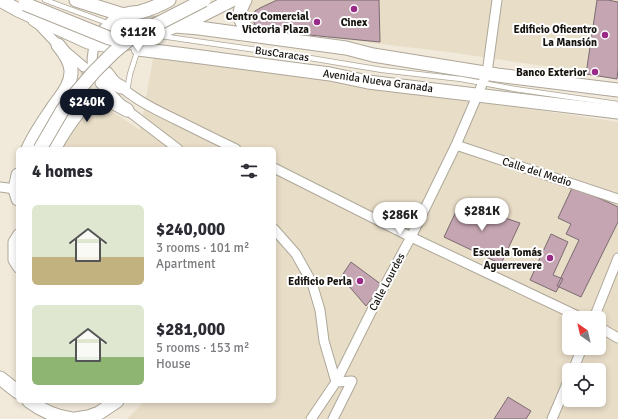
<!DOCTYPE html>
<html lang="en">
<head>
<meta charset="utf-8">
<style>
	:root { --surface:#fff; --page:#f2f2f3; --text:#2b2b33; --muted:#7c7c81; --accent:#111827 }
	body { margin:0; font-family:Signika,sans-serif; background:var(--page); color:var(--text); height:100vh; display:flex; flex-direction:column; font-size:15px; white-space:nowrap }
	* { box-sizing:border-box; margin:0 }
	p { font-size:13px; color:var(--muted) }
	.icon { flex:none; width:22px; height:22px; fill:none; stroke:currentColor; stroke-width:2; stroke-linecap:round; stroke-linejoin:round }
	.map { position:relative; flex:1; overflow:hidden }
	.sheet { position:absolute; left:16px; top:147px; width:260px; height:256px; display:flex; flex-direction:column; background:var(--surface); border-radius:6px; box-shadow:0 2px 6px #0003 }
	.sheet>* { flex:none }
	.needle { width:26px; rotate:326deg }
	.controls { position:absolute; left:562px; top:311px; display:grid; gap:8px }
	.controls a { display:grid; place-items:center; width:44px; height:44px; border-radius:6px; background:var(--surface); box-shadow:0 2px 6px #0003; font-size:20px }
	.price { position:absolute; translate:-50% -34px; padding:0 9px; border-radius:14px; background:#fff; color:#222; font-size:13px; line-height:26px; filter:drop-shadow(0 1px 2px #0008) }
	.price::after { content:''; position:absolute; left:50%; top:24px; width:12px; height:9px; margin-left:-6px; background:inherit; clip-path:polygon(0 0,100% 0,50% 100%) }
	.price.current { background:var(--accent); color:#fff }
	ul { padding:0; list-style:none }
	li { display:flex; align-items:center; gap:12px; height:100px; padding:0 16px }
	li span { display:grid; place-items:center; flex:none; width:112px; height:80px; border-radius:6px; color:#555 }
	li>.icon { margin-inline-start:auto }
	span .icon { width:48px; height:48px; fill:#fffc; stroke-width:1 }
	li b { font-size:17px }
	h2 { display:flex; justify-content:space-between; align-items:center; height:48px; padding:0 16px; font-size:17px }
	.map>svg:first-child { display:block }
	.built { fill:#e8ddc7; fill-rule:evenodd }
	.building { fill:#c5a5b1; stroke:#7b6b71 }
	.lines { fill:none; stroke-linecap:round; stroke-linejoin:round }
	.secondary-tunnel { stroke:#d0c9bb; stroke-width:13; stroke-dasharray:13 6; stroke-linecap:butt }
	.lane-casing { stroke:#aea799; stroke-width:6 }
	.street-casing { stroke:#aea799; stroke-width:11 }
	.secondary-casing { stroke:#aea799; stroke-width:15 }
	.lane { stroke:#fff; stroke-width:4.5 }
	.street { stroke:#fff; stroke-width:9 }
	.secondary { stroke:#fff; stroke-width:13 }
	.secondary-bridge-casing { stroke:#aea799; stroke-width:15; stroke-linecap:butt }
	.secondary-bridge { stroke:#fff; stroke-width:13 }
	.poi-dot { fill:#9a2a88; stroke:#fff; stroke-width:1.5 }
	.labels { text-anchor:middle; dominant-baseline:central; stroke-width:4; stroke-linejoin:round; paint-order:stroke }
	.poi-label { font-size:11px; font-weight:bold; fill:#16130e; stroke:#fff; text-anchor:end }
	.street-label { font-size:11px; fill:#16130e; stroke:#fff }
</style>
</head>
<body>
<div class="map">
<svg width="618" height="419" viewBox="0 0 618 419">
	<rect width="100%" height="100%" fill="#f1e9da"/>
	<!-- built -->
	<path class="built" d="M252,0H618V77L449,52L254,29L248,27L244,9L249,2Z
		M154,54L346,84L544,111L618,122V419H127L145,401H274V149H54L80,114L96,106L103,107L116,114L140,130ZM569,318H599V348H569ZM569,370H599V400H569Z"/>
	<!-- building -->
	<path class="building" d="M277,0H379L380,42L259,30L255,25L253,20V17L255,11L260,8Z
		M597,0H608L618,2V69L617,79L586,74Z
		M573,186L618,207V222L581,297L557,286L579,240L566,234L571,224L558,218Z
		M460,203L520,223L501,264L444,237Z
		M551,234L568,242L553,275L563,279L556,292L530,280Z
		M351,262L382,285L366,306L341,277Z
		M508,397L531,411L526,419H494Z"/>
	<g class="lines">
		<!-- secondary-tunnel -->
		<path class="secondary-tunnel" d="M141,20L158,23
			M67,88C80,76 82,74 99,77"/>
		<defs>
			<path id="lane" d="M45,0L129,31L134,32
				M161,36L298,56L382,70L461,79L515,89L618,104
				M127,91L130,74L138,49"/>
			<path id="street" d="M33,21L39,25L58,45L84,67
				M108,72C123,95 156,110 181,122C199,131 217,140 236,149
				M93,76C92,64 91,55 95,44
				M100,83L127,110L178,149
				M456,145L618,199
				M274,168L411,237L582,318
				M0,187L15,189
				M274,229L296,254L312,283L320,310L324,341L336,382L311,419
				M18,234L13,242V260L18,268
				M594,318L618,258
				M599,327L618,338
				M573,370L582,348
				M333,419L352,381L336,382L378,298L411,237L456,145L487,73L497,0
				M552,419L569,379"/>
			<path id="secondary" d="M0,0L18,10L88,42L115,47L158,33L198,17L232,0
				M76,0L130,17
				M245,0C243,4 240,9 240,13C239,22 248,30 254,35
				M158,23L175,26L199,28L346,48L373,55L497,75L618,90
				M95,44C101,33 113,20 124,15C129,13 135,13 140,12C150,9 160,5 169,0
				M138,49L194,56L330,74L368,82L618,112
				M101,77L106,79L121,87
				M28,149C34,135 44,121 52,109C60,97 72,85 71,70C70,60 64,52 58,45
				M54,149C62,135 79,104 95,100C106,97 118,105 127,110
				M18,175L15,189L18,199
				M0,378L18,392
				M29,401C41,410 57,417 72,419
				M75,419L88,417L99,413L117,401"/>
		</defs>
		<!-- lane casing -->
		<use href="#lane" class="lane-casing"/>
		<!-- street casing -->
		<use href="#street" class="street-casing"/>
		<!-- secondary casing -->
		<use href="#secondary" class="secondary-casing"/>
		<!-- lane -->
		<use href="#lane" class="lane"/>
		<!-- street -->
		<use href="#street" class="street"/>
		<!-- secondary -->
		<use href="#secondary" class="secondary"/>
		<defs>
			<path id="secondary-bridge" d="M25,4L109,38L118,40H128
				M40,149L62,111L70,100L94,72L114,52L132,37L204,0"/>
		</defs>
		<!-- secondary-bridge casing -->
		<use href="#secondary-bridge" class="secondary-bridge-casing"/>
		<!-- secondary-bridge -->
		<use href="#secondary-bridge" class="secondary-bridge"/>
	</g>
	<!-- markers -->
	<g class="poi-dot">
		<circle cx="354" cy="9" r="4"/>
		<circle cx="317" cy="22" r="4"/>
		<circle cx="605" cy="35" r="4"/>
		<circle cx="595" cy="72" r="4"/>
		<circle cx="550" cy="258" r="4"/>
		<circle cx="360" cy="281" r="4"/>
	</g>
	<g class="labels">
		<!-- poi labels -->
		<g class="poi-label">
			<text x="309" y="16">Centro Comercial<tspan x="309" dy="13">Victoria Plaza</tspan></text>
			<text x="354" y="22" text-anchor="middle">Cinex</text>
			<text x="597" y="29">Edificio Oficentro<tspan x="597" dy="13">La Mansión</tspan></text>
			<text x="587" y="72">Banco Exterior</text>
			<text x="542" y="252">Escuela Tomás<tspan x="542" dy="13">Aguerrevere</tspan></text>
			<text x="352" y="281">Edificio Perla</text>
		</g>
		<!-- street labels -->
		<g class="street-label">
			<text transform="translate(282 54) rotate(8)">BusCaracas</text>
			<text transform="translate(378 81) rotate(8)">Avenida Nueva Granada</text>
			<text transform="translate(537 172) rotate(18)">Calle del Medio</text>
			<text transform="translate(387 282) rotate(-62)">Calle Lourdes</text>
		</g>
	</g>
</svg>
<div class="controls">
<a><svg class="needle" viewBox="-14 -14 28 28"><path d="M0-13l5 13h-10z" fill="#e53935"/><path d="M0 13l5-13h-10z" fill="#7c7c81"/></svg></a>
<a><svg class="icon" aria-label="locate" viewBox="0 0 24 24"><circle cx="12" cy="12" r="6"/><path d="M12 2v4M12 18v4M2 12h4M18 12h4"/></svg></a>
</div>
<b class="price" style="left:138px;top:53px">$112K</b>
<b class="price current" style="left:87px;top:123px">$240K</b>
<b class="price" style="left:482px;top:232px">$281K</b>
<b class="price" style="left:400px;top:236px">$286K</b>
<section class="sheet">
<h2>4 homes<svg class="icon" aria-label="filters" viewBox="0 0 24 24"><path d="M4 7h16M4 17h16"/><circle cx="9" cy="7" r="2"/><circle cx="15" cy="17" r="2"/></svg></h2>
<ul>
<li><span style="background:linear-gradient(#dfe7d0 65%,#c2b280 0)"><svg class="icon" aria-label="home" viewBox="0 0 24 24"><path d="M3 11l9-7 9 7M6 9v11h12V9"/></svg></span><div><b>$240,000</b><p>3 rooms · 101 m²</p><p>Apartment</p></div></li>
<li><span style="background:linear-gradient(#dfe7d0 65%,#8fb573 0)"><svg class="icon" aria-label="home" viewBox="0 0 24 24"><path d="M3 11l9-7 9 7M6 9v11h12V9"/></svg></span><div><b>$281,000</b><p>5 rooms · 153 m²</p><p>House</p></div></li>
</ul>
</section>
</div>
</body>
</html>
